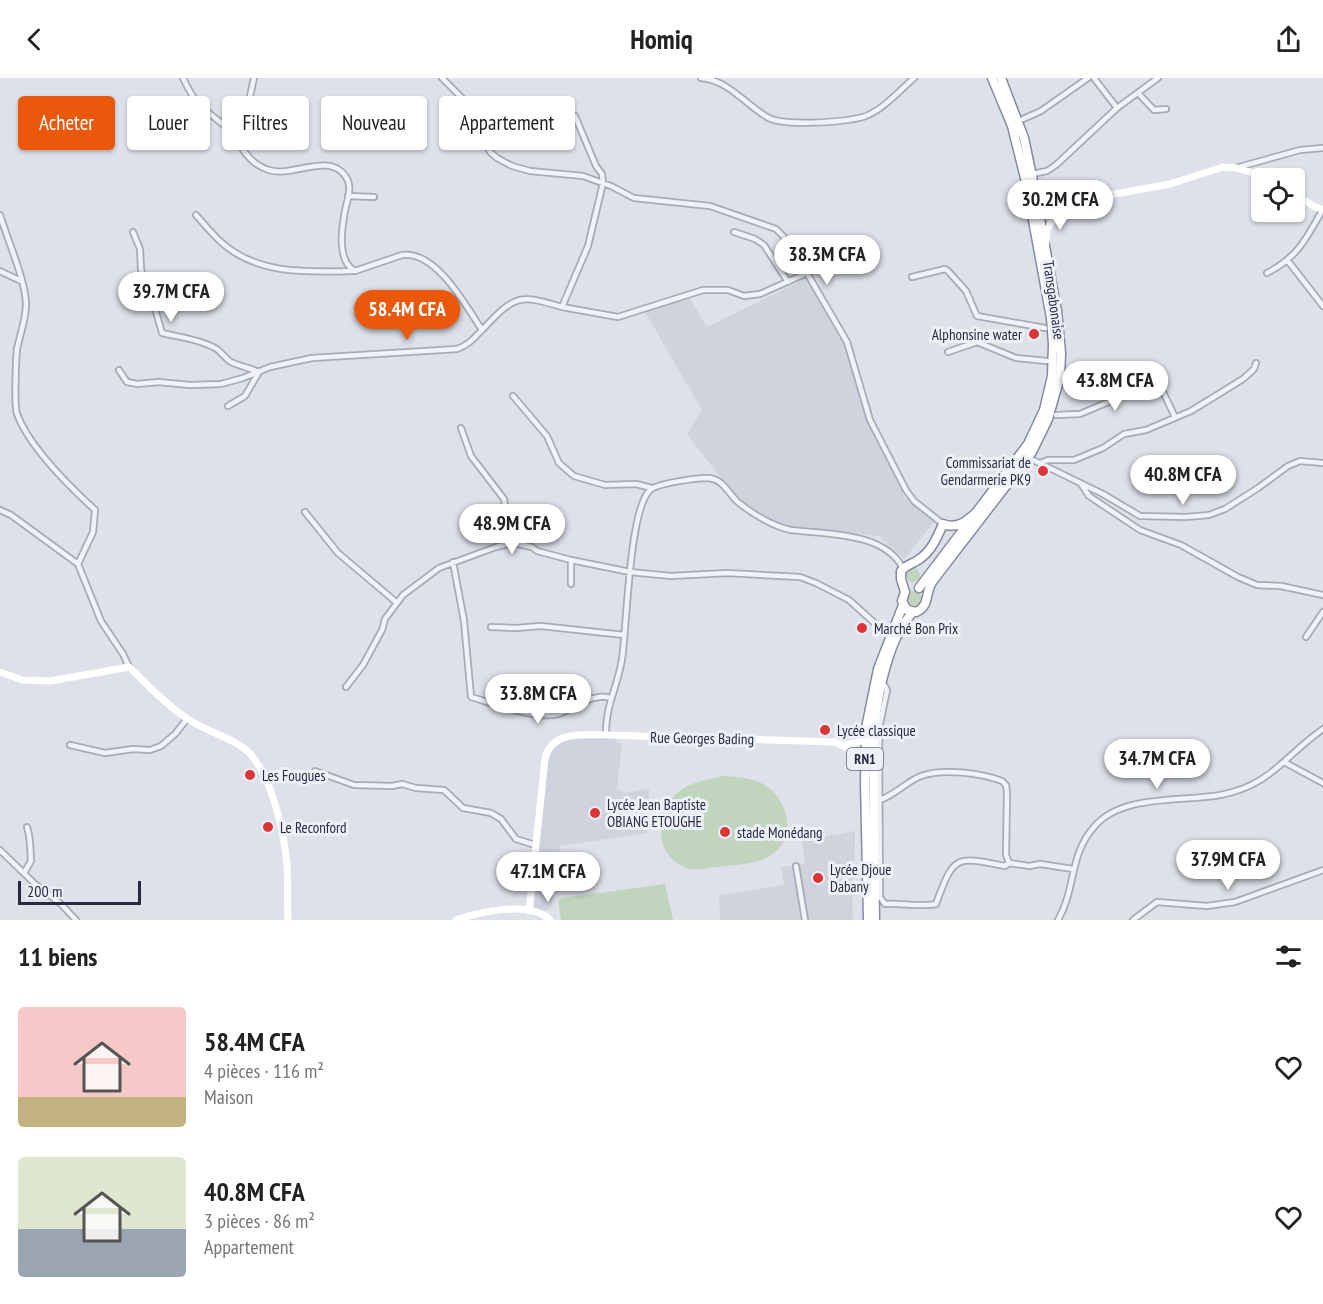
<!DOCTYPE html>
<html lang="fr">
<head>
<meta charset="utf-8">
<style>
	:root { --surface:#fff; --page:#f2f2f2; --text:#222; --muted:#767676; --accent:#ea580c }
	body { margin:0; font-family:"PT Sans Narrow",sans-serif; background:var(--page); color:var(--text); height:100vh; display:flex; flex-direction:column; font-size:22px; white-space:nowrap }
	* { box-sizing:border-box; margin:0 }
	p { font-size:20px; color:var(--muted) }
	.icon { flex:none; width:33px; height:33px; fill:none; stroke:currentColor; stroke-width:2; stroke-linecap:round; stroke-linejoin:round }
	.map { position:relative; height:842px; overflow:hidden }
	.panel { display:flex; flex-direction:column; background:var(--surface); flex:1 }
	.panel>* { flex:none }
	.banner { position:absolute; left:18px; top:18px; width:600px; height:54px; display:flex; gap:12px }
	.buttons { position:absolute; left:1251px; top:90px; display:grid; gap:12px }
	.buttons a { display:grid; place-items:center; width:54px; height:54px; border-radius:6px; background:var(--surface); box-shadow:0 2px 4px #0004; font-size:30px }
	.scale { position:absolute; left:18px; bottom:15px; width:123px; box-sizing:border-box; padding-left:6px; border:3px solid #252c42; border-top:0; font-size:16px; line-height:21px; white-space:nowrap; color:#252c42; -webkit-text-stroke:4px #edf0f7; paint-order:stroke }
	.price { position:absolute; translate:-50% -51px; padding:0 14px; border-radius:21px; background:#fff; color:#222; font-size:20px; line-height:39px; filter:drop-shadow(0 2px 3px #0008) }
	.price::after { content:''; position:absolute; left:50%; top:36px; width:18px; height:14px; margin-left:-9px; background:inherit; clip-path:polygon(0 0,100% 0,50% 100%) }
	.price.on { background:var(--accent); color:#fff }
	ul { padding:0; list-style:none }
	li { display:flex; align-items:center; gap:18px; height:150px; padding:0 18px }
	li span { display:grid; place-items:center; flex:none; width:168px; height:120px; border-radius:6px; color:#555 }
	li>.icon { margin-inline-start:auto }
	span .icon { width:72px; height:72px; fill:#fffc; stroke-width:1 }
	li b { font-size:26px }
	h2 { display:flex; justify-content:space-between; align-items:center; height:72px; padding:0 18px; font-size:26px }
	.tag { padding:0 21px; border-radius:6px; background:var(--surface); box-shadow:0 2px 4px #0004; font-size:21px; line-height:54px }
	.tag.on { background:var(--accent); color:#fff }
	header { display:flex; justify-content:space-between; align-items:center; height:78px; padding:0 18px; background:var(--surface); font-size:27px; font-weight:700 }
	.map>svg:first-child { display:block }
	.built { fill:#cfd3de }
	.green { fill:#c1d4be }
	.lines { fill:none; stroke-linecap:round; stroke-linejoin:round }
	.street-casing { stroke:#a6abb7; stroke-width:8 }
	.highway-casing { stroke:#838ba1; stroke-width:11 }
	.street { stroke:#f1f2f7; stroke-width:4.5 }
	.secondary { stroke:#fff; stroke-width:7 }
	.highway { stroke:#fff; stroke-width:8 }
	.poi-dot { fill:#dd3438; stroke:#edf0f7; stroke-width:2 }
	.labels { text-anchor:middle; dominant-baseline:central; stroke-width:6; stroke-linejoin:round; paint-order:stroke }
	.shield { fill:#edf0f7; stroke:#616778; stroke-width:1.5 }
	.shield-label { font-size:14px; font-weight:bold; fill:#252c42 }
	.street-label { font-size:15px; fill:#252c42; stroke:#edf0f7 }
	.poi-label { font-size:15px; fill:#252c42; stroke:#edf0f7; text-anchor:start }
</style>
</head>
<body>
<header><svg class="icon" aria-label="back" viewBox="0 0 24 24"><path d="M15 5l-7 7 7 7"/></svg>Homiq<svg class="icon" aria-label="share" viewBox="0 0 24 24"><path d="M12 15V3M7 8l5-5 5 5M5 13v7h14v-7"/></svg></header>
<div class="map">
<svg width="1323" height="842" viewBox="0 0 1323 842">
	<rect width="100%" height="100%" fill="#dee1e9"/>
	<!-- built -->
	<path class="built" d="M807,200L840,261L842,260L870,348L892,389L905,420L935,443L904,481L879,458L787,450L737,421L687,356L702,332L644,232L688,217L707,249Z
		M578,660H614L618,665H622L617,711L624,715L649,711L647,755L560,768L551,829L547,832H538L534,829L548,679L555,667L566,662Z
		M855,753V774L852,792L853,842H720L719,817L784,807L781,789L803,786L805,784L802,762Z"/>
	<!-- green -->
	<path class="green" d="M906 497a7 7 0 1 1 14 0a7 7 0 1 1-14 0Z
		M906 521a8 8 0 1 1 16 0a8 8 0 1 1-16 0Z
		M723,698C737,699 750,699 763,706C788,720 799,760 770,778C755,787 733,787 716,789C707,790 693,794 685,789C681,787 676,785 673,782C655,766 659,732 676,716C688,704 707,702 723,698Z
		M665,806L673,842H561L558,823L562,820Z"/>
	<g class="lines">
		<defs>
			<path id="street" d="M183,0C187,8 191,17 197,24C208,36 223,45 235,57C239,62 240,68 244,73C250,82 259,89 269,92C292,100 330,73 346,99C354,111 345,126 344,139C341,156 338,184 355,193L402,177C436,172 466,228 482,252
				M442,0L465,23L490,74L497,80L512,88L530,93L583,98L611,108L634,120L710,128L776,151L783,158L807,195L847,264L870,342L906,412L914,423L943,446
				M701,0C728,2 745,26 767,39C783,49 844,44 863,39C882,33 899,13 914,0
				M1094,0L1117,30
				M1138,15L1154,32L1166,31
				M1023,41L1041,33L1088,0
				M234,57L247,32L254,0
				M1239,89L1300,72L1323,70
				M1032,96L1047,93L1056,87L1117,30L1158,0
				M348,118L374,119
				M0,137C7,160 26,204 26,226C26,242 20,256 17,271C16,281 14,328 17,336C29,369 70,409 95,432L93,454L78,486
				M196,137C204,146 212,156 221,164C257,197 307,194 353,193
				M133,154L140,171L141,191L146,216L156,234L162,255C179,259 198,261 213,269C221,272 224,280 231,284C239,288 250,290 259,294L245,318L228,328
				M734,154L755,161L764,167L788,204
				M1288,183L1323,228
				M0,193L21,203
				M1267,195C1298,179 1306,161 1323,131
				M912,199L945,191L948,193L966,213L977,238L1045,250
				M562,229L618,239L703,212H728L744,218L760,216L807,195
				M948,274L977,264L1016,280L1047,283
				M119,292L127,304L138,306L158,304L190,307L221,306L243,300L270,289L312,280L457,271C469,267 475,259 483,251C515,217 519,216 562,229L588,168L603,105L602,96L596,88L575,38
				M513,318L547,358L559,385L574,398L605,407L636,406L652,410
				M1056,337L1080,336L1132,314L1158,309L1164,316L1175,339
				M461,350L471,378L504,421L507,440L506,466
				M1033,382L1103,416L1140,438L1186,439L1209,437L1225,431L1258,410L1288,388L1300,383L1323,385
				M1040,385L1048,382H1074L1103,370L1124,356L1146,352L1191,333L1243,301L1254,291L1256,285
				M1081,406L1089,418L1140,452L1181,467L1238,499L1257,507L1281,508L1323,517
				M0,432L11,437L78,486L101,543L123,576L129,589
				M305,434L338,475L396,524
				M453,484L464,543L471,619C491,625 538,642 558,636C574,631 593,614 610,620
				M571,506V482
				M491,549L516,550L541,548L624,557
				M1306,559L1323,534
				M346,609L363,587L382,552L385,541L403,517L439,490L496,469L513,465L532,469L537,473L571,482L630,494L671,498L727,495L800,499L816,505L849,522L889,558
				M606,657C605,628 618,608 622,581C627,548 629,432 650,412C658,405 697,400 708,400C724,401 728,416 739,425C753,436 774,449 791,452C825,456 886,454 903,491
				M70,667L105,675L133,671L150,672L161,668L175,656L187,641
				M1284,684L1323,705
				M315,693L354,707L392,708L402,706L416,710L444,712L463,730L491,735L501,741L516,761L535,767
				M0,772L36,807L61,826L76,842
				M1009,785L1029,788L1040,786L1073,791
				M796,788L805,842
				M24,795L31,783C30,772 31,760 27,749
				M876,814L885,826C899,825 924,829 936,826C954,777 955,778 1005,788L1009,785L1006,777L1007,714L1006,707L1002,703C981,695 942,690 921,698C906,704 895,717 880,722
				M880,818L879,670L880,646L887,612L885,608L882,606
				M1058,842C1076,811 1069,777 1094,749C1121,716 1182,724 1220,717C1271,708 1285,677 1323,651
				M1133,842L1157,824L1207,828L1235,824L1323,792"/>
			<path id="highway" d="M979,432C968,442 958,452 943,446C937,460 931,474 918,482C912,486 906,487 901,493V501L905,514L902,523L907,532L916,534C930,528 925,515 932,504L1032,374L1048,341L1060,299L1061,275L1057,233L1033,103L1024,60L1001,0
				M919,510L1028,366L1044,332L1052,298L1053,266L1051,240L1026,104L1012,48L992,0
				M868,842L865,705L866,650L878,591L903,527
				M875,842L873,672C874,633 885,563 913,534"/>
		</defs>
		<!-- street casing -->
		<use href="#street" class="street-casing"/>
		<!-- highway casing -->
		<use href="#highway" class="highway-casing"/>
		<!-- street -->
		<use href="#street" class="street"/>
		<!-- secondary -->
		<path class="secondary" d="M1294,116L1315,129L1323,131
			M1038,124L1048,136L1059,135
			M1046,164L1047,152L1053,142L1074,127L1093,120L1170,106L1223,89L1236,90L1270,100
			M0,594L22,602L51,603L129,589C148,607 166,627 188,641C205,653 228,658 245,671C271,692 284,754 287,787C288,805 287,824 288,842
			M845,667L859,664L864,651
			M529,833L545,681C552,652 582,657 606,657L835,664L858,675L863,688
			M456,842C479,834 531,822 550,842"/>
		<!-- highway -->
		<use href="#highway" class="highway"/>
	</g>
	<!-- markers -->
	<g class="poi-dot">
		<circle cx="1034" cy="256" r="6"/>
		<circle cx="1043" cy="393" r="6"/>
		<circle cx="862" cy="550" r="6"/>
		<circle cx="825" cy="652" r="6"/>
		<circle cx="250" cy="697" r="6"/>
		<circle cx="595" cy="735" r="6"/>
		<circle cx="268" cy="749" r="6"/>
		<circle cx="725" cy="754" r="6"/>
		<circle cx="818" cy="800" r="6"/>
	</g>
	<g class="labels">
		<!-- shield labels -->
		<rect class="shield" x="847" y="670" width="36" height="22" rx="4.5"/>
		<g class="shield-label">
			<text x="865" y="681">RN1</text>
		</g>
		<!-- street labels -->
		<g class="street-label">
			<text transform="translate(1054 222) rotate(82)">Transgabonaise</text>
			<text transform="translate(702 660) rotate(1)">Rue Georges Bading</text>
		</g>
		<!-- poi labels -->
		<g class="poi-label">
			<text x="1022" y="256" text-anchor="end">Alphonsine water</text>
			<text x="1031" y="384" text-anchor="end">Commissariat de<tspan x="1031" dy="17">Gendarmerie PK9</tspan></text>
			<text x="874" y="550">Marché Bon Prix</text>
			<text x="837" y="652">Lycée classique</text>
			<text x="262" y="697">Les Fougues</text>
			<text x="607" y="726">Lycée Jean Baptiste<tspan x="607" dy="17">OBIANG ETOUGHE</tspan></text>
			<text x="280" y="749">Le Reconford</text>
			<text x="737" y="754">stade Monédang</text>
			<text x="830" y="791">Lycée Djoue<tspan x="830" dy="17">Dabany</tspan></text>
		</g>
	</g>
</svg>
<div class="buttons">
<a><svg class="icon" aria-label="locate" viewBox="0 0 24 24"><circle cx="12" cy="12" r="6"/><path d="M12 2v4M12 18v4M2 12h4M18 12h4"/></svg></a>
</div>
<div class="scale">200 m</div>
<b class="price" style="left:1060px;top:153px">30.2M CFA</b>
<b class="price" style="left:827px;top:208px">38.3M CFA</b>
<b class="price" style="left:171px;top:245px">39.7M CFA</b>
<b class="price on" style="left:407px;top:263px">58.4M CFA</b>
<b class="price" style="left:1115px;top:334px">43.8M CFA</b>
<b class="price" style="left:1183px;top:428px">40.8M CFA</b>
<b class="price" style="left:512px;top:477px">48.9M CFA</b>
<b class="price" style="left:538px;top:647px">33.8M CFA</b>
<b class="price" style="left:1157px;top:712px">34.7M CFA</b>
<b class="price" style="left:1228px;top:813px">37.9M CFA</b>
<b class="price" style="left:548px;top:825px">47.1M CFA</b>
<div class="banner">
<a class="tag on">Acheter</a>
<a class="tag">Louer</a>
<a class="tag">Filtres</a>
<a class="tag">Nouveau</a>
<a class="tag">Appartement</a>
</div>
</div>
<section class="panel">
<h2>11 biens<svg class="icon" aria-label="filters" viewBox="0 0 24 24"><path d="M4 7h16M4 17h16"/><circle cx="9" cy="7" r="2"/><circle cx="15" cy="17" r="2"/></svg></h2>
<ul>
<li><span style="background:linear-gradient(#f6c9c9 75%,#c2b280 0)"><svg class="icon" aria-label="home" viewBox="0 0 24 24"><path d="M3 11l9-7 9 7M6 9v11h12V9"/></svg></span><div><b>58.4M CFA</b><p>4 pièces · 116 m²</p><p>Maison</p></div><svg class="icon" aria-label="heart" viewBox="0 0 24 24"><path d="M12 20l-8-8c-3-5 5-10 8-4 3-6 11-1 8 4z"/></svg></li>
<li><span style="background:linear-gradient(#dfe7d0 60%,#9aa5b1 0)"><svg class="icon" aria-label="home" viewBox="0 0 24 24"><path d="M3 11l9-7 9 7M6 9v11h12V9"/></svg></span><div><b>40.8M CFA</b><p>3 pièces · 86 m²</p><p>Appartement</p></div><svg class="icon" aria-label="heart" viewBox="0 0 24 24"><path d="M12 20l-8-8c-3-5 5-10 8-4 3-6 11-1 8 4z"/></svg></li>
</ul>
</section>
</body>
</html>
